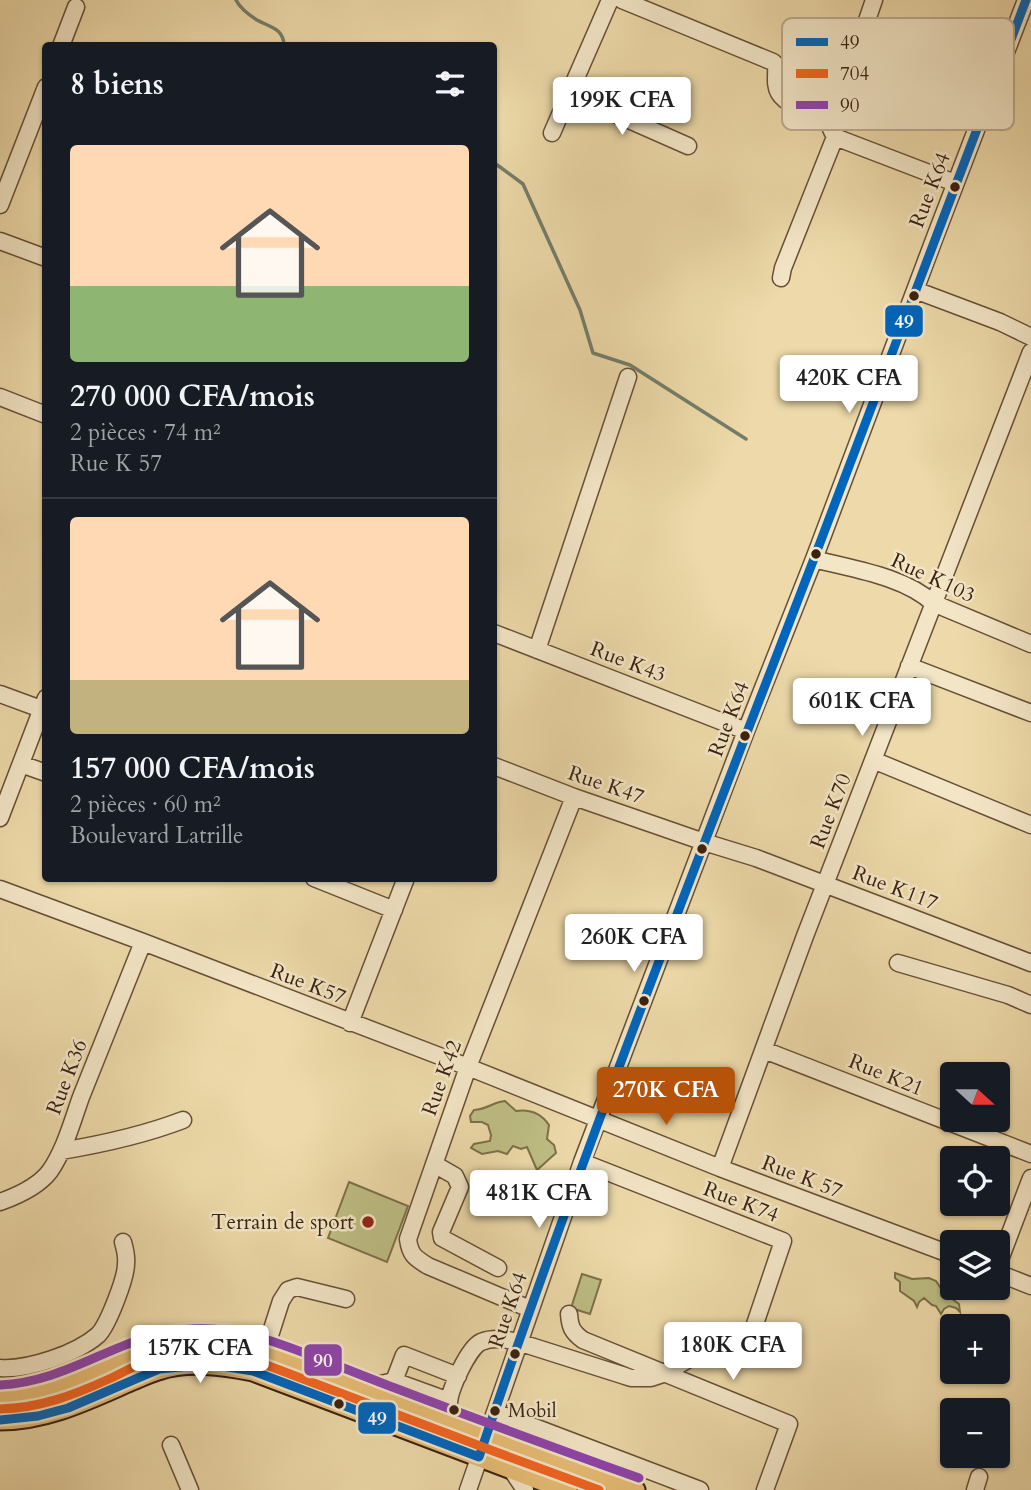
<!DOCTYPE html>
<html lang="fr">
<head>
<meta charset="utf-8">
<style>
	:root { --surface:#171b24; --page:#242831; --text:#f1f3f6; --muted:#9ea1a6; --line:#363941; --accent:#b45309 }
	body { margin:0; font-family:Cardo,serif; background:var(--page); color:var(--text); height:100vh; display:flex; flex-direction:column; font-size:26px; white-space:nowrap }
	* { box-sizing:border-box; margin:0 }
	p { font-size:23px; color:var(--muted) }
	.icon { flex:none; width:38px; height:38px; fill:none; stroke:currentColor; stroke-width:2; stroke-linecap:round; stroke-linejoin:round }
	.map { position:relative; flex:1; overflow:hidden }
	.sheet { position:absolute; left:42px; top:42px; width:455px; height:840px; display:flex; flex-direction:column; background:var(--surface); border-radius:7px; box-shadow:0 2px 5px #0004 }
	.sheet>* { flex:none }
	.needle { width:46px; rotate:111deg }
	.buttons { position:absolute; left:940px; top:1062px; display:grid; gap:14px }
	.buttons a { display:grid; place-items:center; width:70px; height:70px; border-radius:7px; background:var(--surface); box-shadow:0 2px 5px #0004; font-size:35px }
	.price { position:absolute; translate:-50% -60px; padding:0 16px; border-radius:7px; background:#fff; color:#222; font-size:23px; line-height:46px; filter:drop-shadow(0 2px 4px #0008) }
	.price::after { content:''; position:absolute; left:50%; top:42px; width:21px; height:16px; margin-left:-10px; background:inherit; clip-path:polygon(0 0,100% 0,50% 100%) }
	.price.on { background:var(--accent); color:#fff }
	ul { padding:0; list-style:none }
	li { display:grid; align-content:center; gap:14px; height:371px; padding:0 28px }
	li+li { border-top:2px solid var(--line) }
	li span { display:grid; place-items:center; height:217px; border-radius:7px; color:#555 }
	li>.icon { margin-inline-start:auto }
	span .icon { width:126px; height:126px; fill:#fffc; stroke-width:1 }
	li b { font-size:30px }
	h2 { display:flex; justify-content:space-between; align-items:center; height:84px; padding:0 28px; font-size:30px }
	.map>svg:first-child { display:block }
	.grass { fill:#bebe84; stroke:#7c704a; stroke-width:2 }
	.lines { fill:none; stroke-linecap:round; stroke-linejoin:round }
	.stream { stroke:#747d69; stroke-width:3.5 }
	.minor-casing { stroke:#674f36; stroke-width:19 }
	.major-casing { stroke:#3a2110; stroke-width:23 }
	.minor { stroke:#f3e6c7; stroke-width:16 }
	.major { stroke:#e6bc74; stroke-width:19 }
	.bus-1-casing { stroke:#f3e6c7; stroke-width:14 }
	.bus-2-casing { stroke:#f3e6c7; stroke-width:14 }
	.bus-3-casing { stroke:#f3e6c7; stroke-width:14 }
	.bus-1 { stroke:#0065bd; stroke-width:9 }
	.bus-2 { stroke:#f26522; stroke-width:9 }
	.bus-3 { stroke:#8e44ad; stroke-width:9 }
	.bus-dot { fill:#3a2110; stroke:#f3e6c7; stroke-width:2.5 }
	.poi-dot { fill:#8f2418; stroke:#f3e6c7; stroke-width:2.5 }
	.labels { text-anchor:middle; dominant-baseline:central; stroke-width:5; stroke-linejoin:round; paint-order:stroke }
	.bus-label { font-size:19px; fill:#3a2110; stroke:#f3e6c7; text-anchor:start }
	.street-label { font-size:21px; fill:#3a2110; stroke:#f3e6c7 }
	.poi-label { font-size:21px; fill:#3a2110; stroke:#f3e6c7; text-anchor:end }
	.key { fill:#f3e6c7; stroke:#bcab90; stroke-width:2 }
	.key-label { font-size:19px; fill:#3a2110 }
	.line-badge { stroke:#f3e6c7; stroke-width:2.5 }
	.badge-label { font-size:19px; text-anchor:middle; font-weight:bold; fill:#fff }
</style>
</head>
<body>
<div class="map">
<svg width="1031" height="1490" viewBox="0 0 1031 1490">
	<rect width="100%" height="100%" fill="#edd9a9"/>
	<filter id="stains"><feTurbulence type="fractalNoise" baseFrequency=".00286" numOctaves="4"/><feColorMatrix values="0 0 0 0 .2 0 0 0 0 .09 0 0 0 0 .02 0 0 0 .5 -.17"/></filter>
	<radialGradient id="worn" r=".72"><stop offset=".6" stop-color="#630" stop-opacity="0"/><stop offset="1" stop-color="#630" stop-opacity=".3"/></radialGradient>
	<!-- grass -->
	<path class="grass" d="M505,1101L516,1111C530,1109 541,1113 549,1125L547,1139L554,1145L556,1153L537,1170L527,1147L521,1149L513,1146L507,1154L498,1151L482,1154L471,1148L474,1144L490,1141L491,1135L488,1125L482,1122H471L470,1116L474,1110C488,1109 493,1102 505,1101Z
		M349,1182L408,1206L387,1262L328,1238Z
		M895,1273L912,1279L929,1278L936,1281L944,1293L959,1304L960,1312L956,1308L949,1306L944,1309L941,1314L936,1306L932,1305L924,1298L919,1302L917,1307L914,1301L900,1291V1282L895,1278Z
		M582,1274L601,1280L590,1314L571,1308Z"/>
	<g class="lines">
		<!-- stream -->
		<path class="stream" d="M236,0C240,8 249,15 257,20C269,27 284,28 284,46
			M494,163L500,167L523,184L580,310L593,353L630,365L746,439"/>
		<defs>
			<path id="minor" d="M622,0L773,62L776,65C777,74 774,85 779,93C786,106 818,116 832,122
				M61,46L76,7
				M570,94L688,146
				M552,133L610,0
				M835,137L955,183
				M0,205L46,87
				M0,241L46,258
				M781,278L783,268L835,137L831,129L832,122L874,0
				M915,290L1000,322L1031,337
				M0,397L46,415
				M814,559C852,569 904,576 933,603L1031,644
				M494,633L746,731
				M537,650L628,377
				M909,666L1031,713
				M0,694L41,709
				M873,760L1031,825
				M21,764L46,773
				M494,766L574,797L704,842L756,858L1031,963
				M0,818L46,698
				M314,878L394,910
				M0,889L143,942L468,1067L720,1168L952,1255
				M898,963L1008,995L1031,1005
				M350,1023L406,878
				M764,1050L1031,1154
				M61,1151C103,1144 144,1135 183,1120
				M434,1164L455,1176L460,1187L441,1232L442,1238L498,1268
				M720,1168L805,936L1031,352
				M0,1202C17,1196 38,1187 50,1171C65,1149 72,1122 81,1097C102,1045 122,994 143,942
				M998,1265L1031,1178
				M998,1273L1031,1286
				M530,1309L428,1266C415,1258 410,1255 408,1239L468,1067L574,797
				M569,1314C570,1327 572,1332 583,1340L789,1424L765,1490
				M265,1351L281,1301L288,1290L297,1287L346,1299
				M0,1368C28,1370 76,1354 98,1335C108,1325 126,1278 126,1264C127,1256 125,1249 123,1242
				M394,1381L404,1355L458,1376
				M363,1388L394,1381L449,1401
				M495,1412L700,1490
				M457,1424C453,1418 449,1412 449,1404C449,1391 468,1348 481,1342C493,1337 506,1339 518,1342L622,1375L631,1378H651L663,1374L701,1352L748,1333L754,1327L783,1241L582,1162
				M171,1445L190,1490
				M511,1469L525,1490
				M468,1490L582,1162L746,731L814,559L935,237L1026,0
				M975,1490L979,1477"/>
			<path id="major" d="M0,1397C44,1398 84,1376 123,1359C133,1355 143,1349 153,1347C195,1336 225,1340 265,1351L500,1441L635,1490
				M0,1420C46,1420 87,1400 128,1382C138,1378 148,1373 158,1370C188,1360 223,1365 253,1371L567,1490"/>
		</defs>
		<!-- minor casing -->
		<use href="#minor" class="minor-casing"/>
		<!-- major casing -->
		<use href="#major" class="major-casing"/>
		<!-- minor -->
		<use href="#minor" class="minor"/>
		<!-- major -->
		<use href="#major" class="major"/>
		<defs>
			<path id="bus-1" d="M0,1420L38,1416L68,1408L159,1369L210,1364L253,1371L479,1457C582,1153 700,855 815,556C886,371 955,185 1026,0"/>
			<path id="bus-2" d="M0,1409C40,1408 74,1395 109,1379C124,1372 139,1363 154,1359C191,1349 225,1353 261,1363L496,1452L599,1490"/>
			<path id="bus-3" d="M0,1385C72,1382 122,1332 192,1329C236,1326 276,1342 315,1357C342,1367 368,1378 395,1388C476,1419 558,1449 639,1478"/>
		</defs>
		<!-- bus-1 casing -->
		<use href="#bus-1" class="bus-1-casing"/>
		<!-- bus-2 casing -->
		<use href="#bus-2" class="bus-2-casing"/>
		<!-- bus-3 casing -->
		<use href="#bus-3" class="bus-3-casing"/>
		<!-- bus-1 -->
		<use href="#bus-1" class="bus-1"/>
		<!-- bus-2 -->
		<use href="#bus-2" class="bus-2"/>
		<!-- bus-3 -->
		<use href="#bus-3" class="bus-3"/>
	</g>
	<!-- markers -->
	<g class="bus-dot">
		<circle cx="955" cy="187" r="6"/>
		<circle cx="914" cy="296" r="6"/>
		<circle cx="816" cy="554" r="6"/>
		<circle cx="745" cy="736" r="6"/>
		<circle cx="702" cy="849" r="6"/>
		<circle cx="644" cy="1001" r="6"/>
		<circle cx="515" cy="1354" r="6"/>
		<circle cx="339" cy="1404" r="6"/>
		<circle cx="454" cy="1410" r="6"/>
		<circle cx="495" cy="1411" r="6"/>
	</g>
	<circle class="poi-dot" cx="368" cy="1222" r="7"/>
	<g class="labels">
		<!-- bus labels -->
		<g class="bus-label">
			<text x="508" y="1411">Mobil</text>
		</g>
		<!-- street labels -->
		<g class="street-label">
			<text transform="translate(930 190) rotate(-69)">Rue K64</text>
			<text transform="translate(933 578) rotate(25)">Rue K103</text>
			<text transform="translate(628 662) rotate(21)">Rue K43</text>
			<text transform="translate(729 719) rotate(-69)">Rue K64</text>
			<text transform="translate(606 785) rotate(19)">Rue K47</text>
			<text transform="translate(831 811) rotate(-69)">Rue K70</text>
			<text transform="translate(895 888) rotate(21)">Rue K117</text>
			<text transform="translate(308 984) rotate(21)">Rue K57</text>
			<text transform="translate(886 1075) rotate(22)">Rue K21</text>
			<text transform="translate(67 1077) rotate(-69)">Rue K36</text>
			<text transform="translate(442 1078) rotate(-70)">Rue K42</text>
			<text transform="translate(802 1177) rotate(21)">Rue K 57</text>
			<text transform="translate(741 1202) rotate(21)">Rue K74</text>
			<text transform="translate(508 1310) rotate(-71)">Rue K64</text>
		</g>
		<!-- poi labels -->
		<g class="poi-label">
			<text x="354" y="1222">Terrain de sport</text>
		</g>
	</g>
	<!-- legend -->
	<rect x="782" y="18" width="232" height="112" rx="10" class="key"/>
	<rect x="796" y="38" width="32" height="8" fill="#0065bd"/>
	<rect x="796" y="69" width="32" height="9" fill="#f26522"/>
	<rect x="796" y="101" width="32" height="8" fill="#8e44ad"/>
	<g class="key-label">
		<text x="840" y="49">49</text>
		<text x="840" y="80">704</text>
		<text x="840" y="112">90</text>
	</g>
	<g class="line-badge">
		<rect x="884" y="304" width="40" height="34" rx="7" fill="#0065bd"/>
		<rect x="303" y="1343" width="40" height="34" rx="7" fill="#8e44ad"/>
		<rect x="357" y="1401" width="40" height="34" rx="7" fill="#0065bd"/>
	</g>
	<g class="badge-label">
		<text x="904" y="328">49</text>
		<text x="323" y="1367">90</text>
		<text x="377" y="1425">49</text>
	</g>
	<rect width="100%" height="100%" filter="url(#stains)"/>
	<rect width="100%" height="100%" fill="url(#worn)"/>
</svg>
<div class="buttons">
<a><svg class="needle" viewBox="-14 -14 28 28"><path d="M0-13l5 13h-10z" fill="#e53935"/><path d="M0 13l5-13h-10z" fill="#9ea1a6"/></svg></a>
<a><svg class="icon" aria-label="locate" viewBox="0 0 24 24"><circle cx="12" cy="12" r="6"/><path d="M12 2v4M12 18v4M2 12h4M18 12h4"/></svg></a>
<a><svg class="icon" aria-label="layers" viewBox="0 0 24 24"><path d="M12 4l9 5-9 5-9-5zM3 14l9 5 9-5"/></svg></a>
<a>+</a>
<a>−</a>
</div>
<b class="price" style="left:622px;top:137px">199K CFA</b>
<b class="price" style="left:849px;top:415px">420K CFA</b>
<b class="price" style="left:862px;top:738px">601K CFA</b>
<b class="price" style="left:634px;top:974px">260K CFA</b>
<b class="price on" style="left:666px;top:1127px">270K CFA</b>
<b class="price" style="left:539px;top:1230px">481K CFA</b>
<b class="price" style="left:733px;top:1382px">180K CFA</b>
<b class="price" style="left:200px;top:1385px">157K CFA</b>
<section class="sheet">
<h2>8 biens<svg class="icon" aria-label="filters" viewBox="0 0 24 24"><path d="M4 7h16M4 17h16"/><circle cx="9" cy="7" r="2"/><circle cx="15" cy="17" r="2"/></svg></h2>
<ul>
<li><span style="background:linear-gradient(#ffd9b3 65%,#8fb573 0)"><svg class="icon" aria-label="home" viewBox="0 0 24 24"><path d="M3 11l9-7 9 7M6 9v11h12V9"/></svg></span><div><b>270 000 CFA/mois</b><p>2 pièces · 74 m²</p><p>Rue K 57</p></div></li>
<li><span style="background:linear-gradient(#ffd9b3 75%,#c2b280 0)"><svg class="icon" aria-label="home" viewBox="0 0 24 24"><path d="M3 11l9-7 9 7M6 9v11h12V9"/></svg></span><div><b>157 000 CFA/mois</b><p>2 pièces · 60 m²</p><p>Boulevard Latrille</p></div></li>
</ul>
</section>
</div>
</body>
</html>
